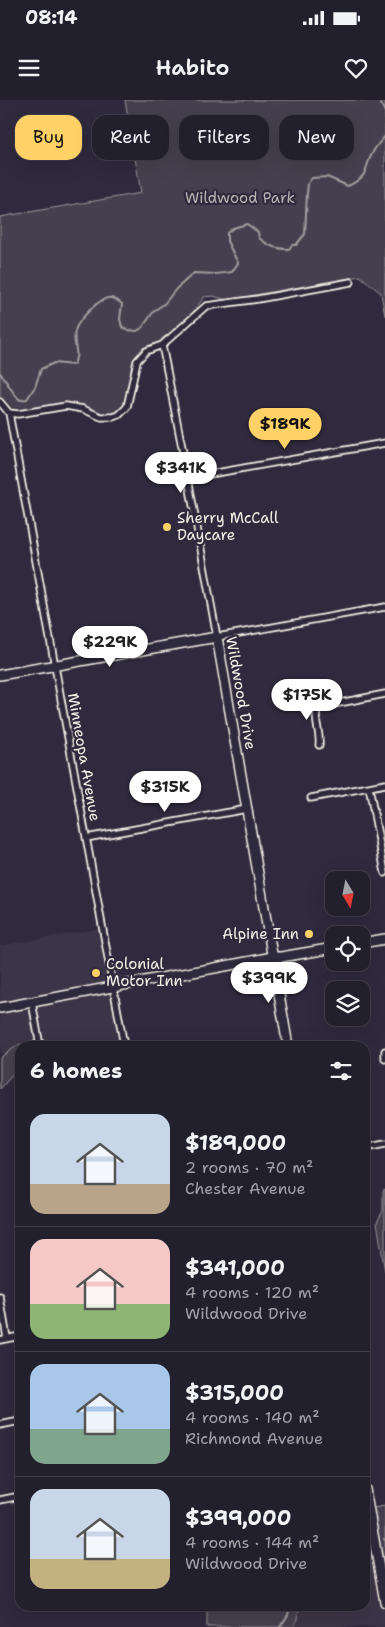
<!DOCTYPE html>
<html lang="en">
<head>
<meta charset="utf-8">
<style>
	:root { --surface:#23202e; --page:#2b2836; --text:#f1f3f6; --muted:#a3a3aa; --line:#403e4a; --accent:#ffd166 }
	body { margin:0; font-family:"Shantell Sans",sans-serif; background:var(--page); color:var(--text); height:100vh; display:flex; flex-direction:column; font-size:19px; white-space:nowrap }
	* { box-sizing:border-box; margin:0 }
	p { font-size:16px; color:var(--muted) }
	.icon { flex:none; width:28px; height:28px; fill:none; stroke:currentColor; stroke-width:2; stroke-linecap:round; stroke-linejoin:round }
	.map { position:relative; flex:1; overflow:hidden }
	.sheet { position:absolute; left:15px; top:941px; width:355px; height:570px; display:flex; flex-direction:column; background:var(--surface); border-radius:15px; box-shadow:0 5px 20px #0002,0 0 0 1px var(--line) }
	.sheet>* { flex:none }
	.top-card { position:absolute; left:15px; top:15px; width:355px; height:45px; display:flex; gap:10px }
	.needle { width:32px; rotate:170deg }
	.controls { position:absolute; left:325px; top:771px; display:grid; gap:10px }
	.controls a { display:grid; place-items:center; width:45px; height:45px; border-radius:10px; background:var(--surface); box-shadow:0 5px 20px #0002,0 0 0 1px var(--line); font-size:25px }
	.price { position:absolute; translate:-50% -42px; padding:0 11px; border-radius:18px; background:#fff; color:#222; font-size:16px; line-height:32px; filter:drop-shadow(0 1px 2px #0008) }
	.price::after { content:''; position:absolute; left:50%; top:30px; width:15px; height:11px; margin-left:-8px; background:inherit; clip-path:polygon(0 0,100% 0,50% 100%) }
	.price.active { background:var(--accent); color:#111 }
	ul { padding:0; list-style:none }
	li { display:flex; align-items:center; gap:15px; height:125px; padding:0 15px }
	li+li { border-top:1px solid var(--line) }
	li span { display:grid; place-items:center; flex:none; width:140px; height:100px; border-radius:15px; color:#555 }
	li>.icon { margin-inline-start:auto }
	span .icon { width:60px; height:60px; fill:#fffc; stroke-width:1 }
	li b { font-size:21px }
	h2 { display:flex; justify-content:space-between; align-items:center; height:60px; padding:0 15px; font-size:21px }
	.pill { padding:0 18px; border-radius:15px; background:var(--surface); box-shadow:0 5px 20px #0002,0 0 0 1px var(--line); font-size:18px; line-height:45px }
	.pill.active { background:var(--accent); color:#111 }
	.status { display:flex; justify-content:space-between; align-items:center; height:35px; padding:0 25px; background:var(--surface); direction:ltr }
	.status svg { height:14px; fill:currentColor }
	header { display:flex; justify-content:space-between; align-items:center; height:65px; padding:0 15px; background:var(--surface); font-size:22px; font-weight:600 }
	.map>svg:first-child { display:block }
	.built { fill:#3b3647 }
	.green { fill:#454050; stroke:#9c989c }
	.lines { fill:none; stroke-linecap:round; stroke-linejoin:round }
	.stream { stroke:#a19ea0; stroke-width:2 }
	.street-casing { stroke:#f4f1e8; stroke-width:9 }
	.secondary-casing { stroke:#f4f1e8; stroke-width:12 }
	.street { stroke:#2f2a3d; stroke-width:5.5 }
	.secondary { stroke:#2f2a3d; stroke-width:9 }
	.poi-dot { fill:#ffd166; stroke:#2f2a3d; stroke-width:2 }
	.labels { text-anchor:middle; dominant-baseline:central; stroke-width:4.5; stroke-linejoin:round; paint-order:stroke }
	.park-label { font-size:15px; fill:#b7b3b3; stroke:#2f2a3d }
	.poi-label { font-size:15px; fill:#f4f1e8; stroke:#2f2a3d; text-anchor:start }
	.street-label { font-size:15px; fill:#f4f1e8; stroke:#2f2a3d }
</style>
</head>
<body>
<div class="status"><b>08:14</b><svg viewBox="0 0 49 12"><path d="M0 12V9h3v3zM5 12V6h3v6zM10 12V3h3v9zM15 12V0h3v12zM26 1h20v11H26zM47 4h2v5h-2z"/></svg></div>
<header><svg class="icon" aria-label="menu" viewBox="0 0 24 24"><path d="M4 6h16M4 12h16M4 18h16"/></svg>Habito<svg class="icon" aria-label="heart" viewBox="0 0 24 24"><path d="M12 20l-8-8c-3-5 5-10 8-4 3-6 11-1 8 4z"/></svg></header>
<div class="map">
<svg width="385" height="1527" viewBox="0 0 385 1527">
	<rect width="100%" height="100%" fill="#2f2a3d"/>
	<filter id="ink" filterUnits="userSpaceOnUse"><feTurbulence type="fractalNoise" baseFrequency=".02" numOctaves="2"/><feDisplacementMap in="SourceGraphic" scale="10" xChannelSelector="R" yChannelSelector="G"/><feConvolveMatrix kernelMatrix="1 2 1 2 8 2 1 2 1" color-interpolation-filters="sRGB"/></filter>
	<g filter="url(#ink)">
		<!-- built -->
		<path class="built" d="M102,828L124,946L18,945L2,956L0,943V846Z
			M374,1442L385,1496V1527H294L298,1519L299,1506H365V1446Z"/>
		<!-- green -->
		<path class="green" d="M125,0H385V216L381,193L360,176L227,200L213,196L204,197C192,214 182,229 162,238V245L146,251L137,260L129,302L119,315L101,317L73,307L9,313L0,302V117L141,93Z
			M39,939L40,946H20V970L15,972L0,989V958L18,945Z
			M385,1089V1172L377,1122L383,1111V1090Z
			M365,1389L368,1409L385,1406V1496L374,1442L365,1446Z
			M207,1506H299L298,1519L294,1527H207Z"/>
		<g class="lines">
			<!-- stream -->
			<path class="stream" d="M379,0L385,12
				M0,273C7,281 13,295 20,300L27,299L35,287L41,269L54,263L73,265C81,254 72,244 75,231C77,221 101,196 111,198C115,198 119,202 122,204L120,219L122,227L128,230L137,231L142,228L154,211L165,203L176,189L194,173L216,174L232,172L238,163L227,141V133L233,128L247,124L258,132L259,138C269,146 275,149 289,149L292,145H296L305,134L307,93L308,83L312,78L327,77L348,86C372,74 362,70 373,52C376,46 381,41 385,36
				M384,1439L385,1440
				M280,1527L288,1515L290,1506"/>
			<defs>
				<path id="street" d="M162,245L188,378L217,537L385,507
					M0,302L9,313L18,314L66,306L83,309L101,317H113L119,315L127,307L137,261L146,251L162,245L206,206L258,199L351,182
					M9,313L124,946
					M188,378L385,343
					M319,645C321,632 312,617 319,607L385,594
					M369,687L385,773
					M311,698L385,684
					M86,738L247,709
					M32,902L40,946
					M385,951V959
					M365,1048L385,1044
					M0,1197L7,1238
					M0,1240L20,1236
					M0,1325L20,1321
					M0,1400L20,1396"/>
				<path id="secondary" d="M0,575L217,537L288,946
					M361,843L385,839
					M0,908L273,857H281L334,848
					M365,1389L385,1502"/>
			</defs>
			<!-- street casing -->
			<use href="#street" class="street-casing"/>
			<!-- secondary casing -->
			<use href="#secondary" class="secondary-casing"/>
			<!-- street -->
			<use href="#street" class="street"/>
			<!-- secondary -->
			<use href="#secondary" class="secondary"/>
		</g>
	</g>
	<!-- markers -->
	<g class="poi-dot">
		<circle cx="167" cy="427" r="5"/>
		<circle cx="309" cy="834" r="5"/>
		<circle cx="96" cy="873" r="5"/>
	</g>
	<g class="labels">
		<!-- park labels -->
		<g class="park-label">
			<text x="240" y="98">Wildwood Park</text>
		</g>
		<!-- poi labels -->
		<g class="poi-label">
			<text x="177" y="418">Sherry McCall<tspan x="177" dy="17">Daycare</tspan></text>
			<text x="299" y="834" text-anchor="end">Alpine Inn</text>
			<text x="106" y="864">Colonial<tspan x="106" dy="17">Motor Inn</tspan></text>
		</g>
		<!-- street labels -->
		<g class="street-label">
			<text transform="translate(241 593) rotate(80)">Wildwood Drive</text>
			<text transform="translate(84 657) rotate(80)">Minneopa Avenue</text>
		</g>
	</g>
</svg>
<div class="controls">
<a><svg class="needle" viewBox="-14 -14 28 28"><path d="M0-13l5 13h-10z" fill="#e53935"/><path d="M0 13l5-13h-10z" fill="#a3a3aa"/></svg></a>
<a><svg class="icon" aria-label="locate" viewBox="0 0 24 24"><circle cx="12" cy="12" r="6"/><path d="M12 2v4M12 18v4M2 12h4M18 12h4"/></svg></a>
<a><svg class="icon" aria-label="layers" viewBox="0 0 24 24"><path d="M12 4l9 5-9 5-9-5zM3 14l9 5 9-5"/></svg></a>
</div>
<b class="price active" style="left:285px;top:350px">$189K</b>
<b class="price" style="left:181px;top:394px">$341K</b>
<b class="price" style="left:110px;top:568px">$229K</b>
<b class="price" style="left:307px;top:621px">$175K</b>
<b class="price" style="left:165px;top:713px">$315K</b>
<b class="price" style="left:269px;top:904px">$399K</b>
<div class="top-card">
<a class="pill active">Buy</a>
<a class="pill">Rent</a>
<a class="pill">Filters</a>
<a class="pill">New</a>
</div>
<section class="sheet">
<h2>6 homes<svg class="icon" aria-label="filters" viewBox="0 0 24 24"><path d="M4 7h16M4 17h16"/><circle cx="9" cy="7" r="2"/><circle cx="15" cy="17" r="2"/></svg></h2>
<ul>
<li><span style="background:linear-gradient(#c9d6e8 70%,#b9a48a 0)"><svg class="icon" aria-label="home" viewBox="0 0 24 24"><path d="M3 11l9-7 9 7M6 9v11h12V9"/></svg></span><div><b>$189,000</b><p>2 rooms · 70 m²</p><p>Chester Avenue</p></div></li>
<li><span style="background:linear-gradient(#f6c9c9 65%,#8fb573 0)"><svg class="icon" aria-label="home" viewBox="0 0 24 24"><path d="M3 11l9-7 9 7M6 9v11h12V9"/></svg></span><div><b>$341,000</b><p>4 rooms · 120 m²</p><p>Wildwood Drive</p></div></li>
<li><span style="background:linear-gradient(#a9c7e8 65%,#7fa58c 0)"><svg class="icon" aria-label="home" viewBox="0 0 24 24"><path d="M3 11l9-7 9 7M6 9v11h12V9"/></svg></span><div><b>$315,000</b><p>4 rooms · 140 m²</p><p>Richmond Avenue</p></div></li>
<li><span style="background:linear-gradient(#c9d6e8 70%,#c2b280 0)"><svg class="icon" aria-label="home" viewBox="0 0 24 24"><path d="M3 11l9-7 9 7M6 9v11h12V9"/></svg></span><div><b>$399,000</b><p>4 rooms · 144 m²</p><p>Wildwood Drive</p></div></li>
</ul>
</section>
</div>
</body>
</html>
